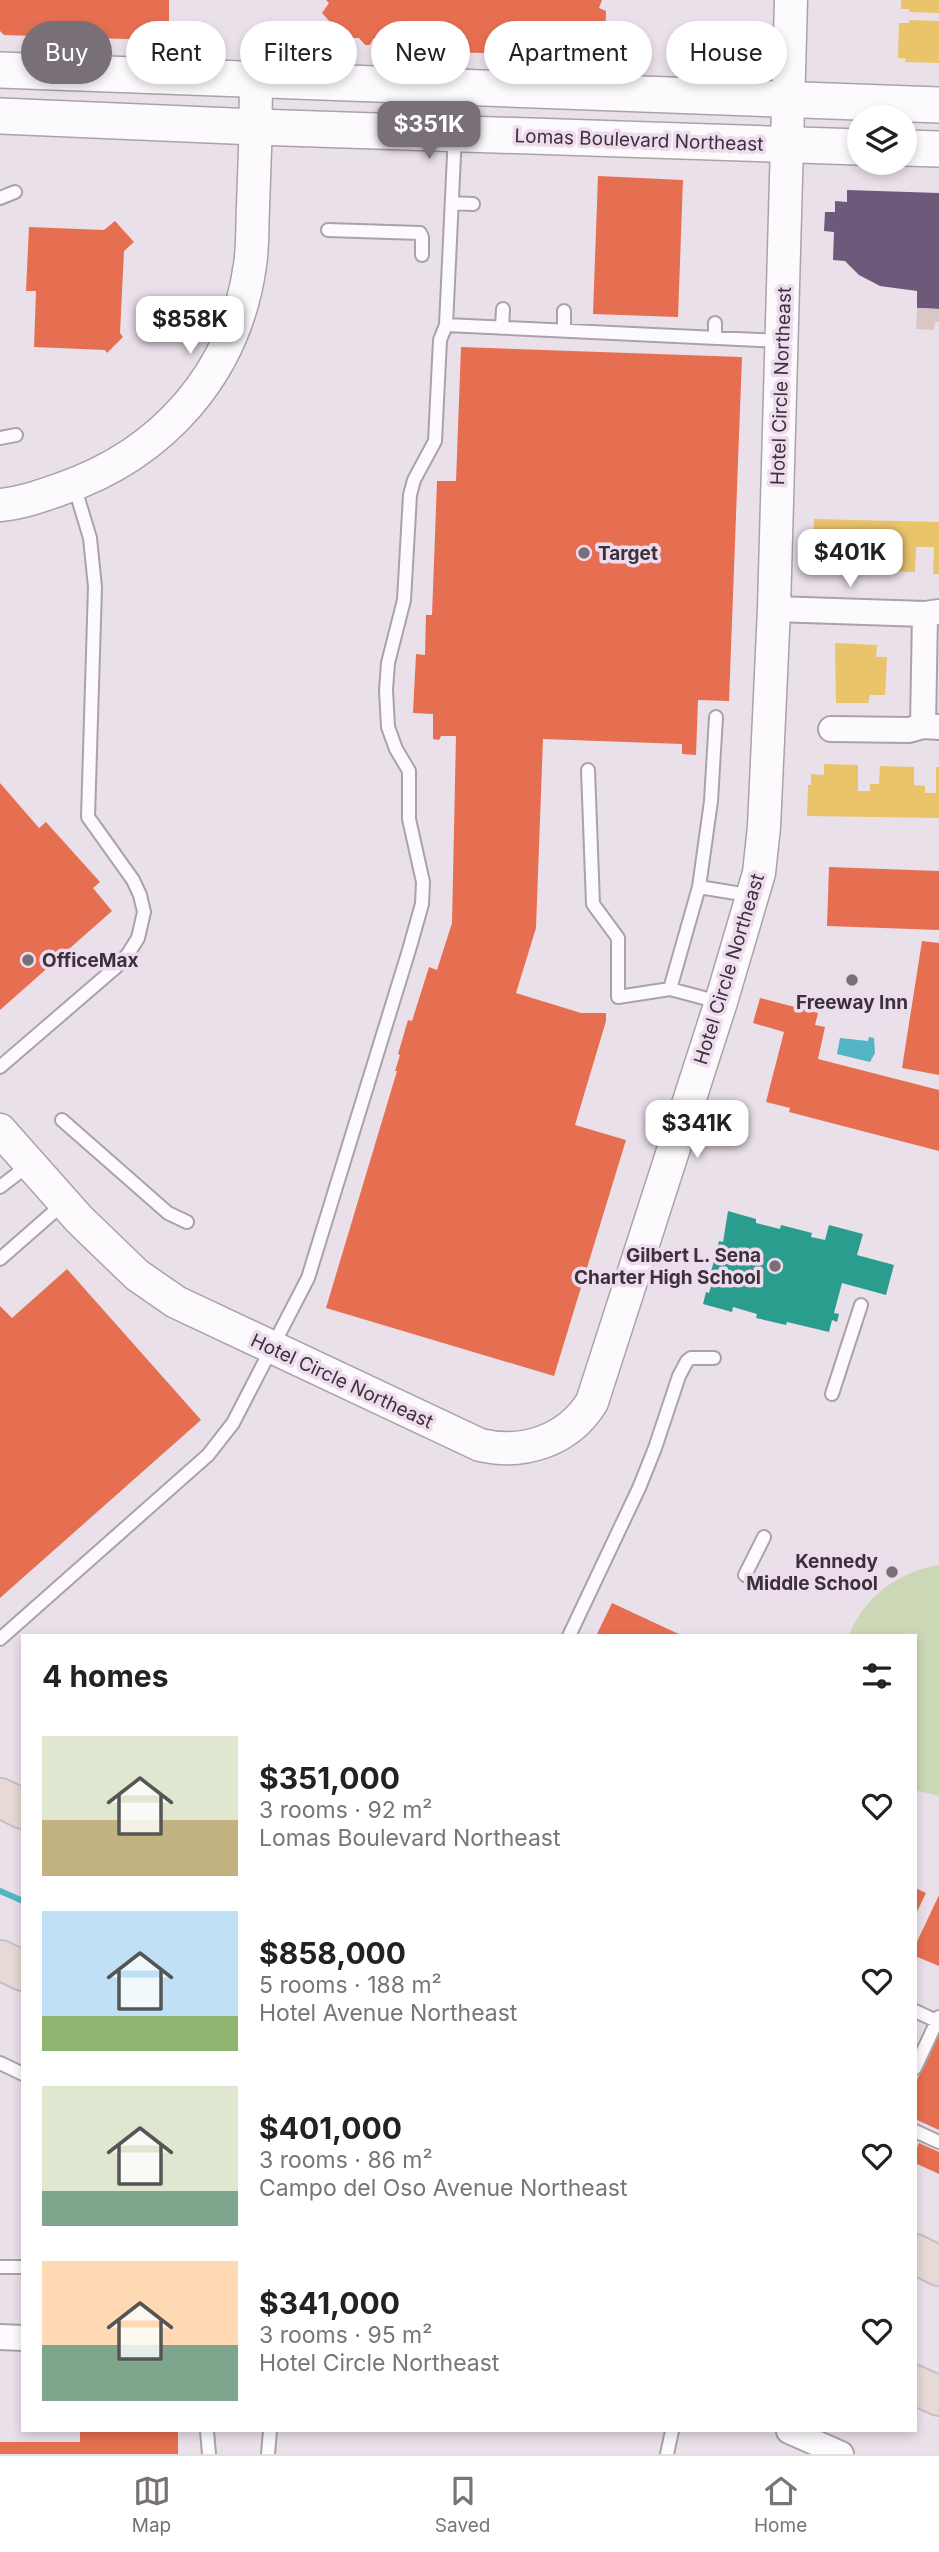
<!DOCTYPE html>
<html lang="en">
<head>
<meta charset="utf-8">
<style>
	:root { --surface:#fff; --page:#f6f6f6; --text:#222; --muted:#767676; --line:#e0e0e0; --accent:#786f77 }
	body { margin:0; font-family:Inter,sans-serif; background:var(--page); color:var(--text); height:100vh; display:flex; flex-direction:column; font-size:26px; white-space:nowrap }
	* { box-sizing:border-box; margin:0 }
	p { font-size:23px; color:var(--muted) }
	.icon { flex:none; width:38px; height:38px; fill:none; stroke:currentColor; stroke-width:2; stroke-linecap:round; stroke-linejoin:round }
	.map { position:relative; flex:1; overflow:hidden }
	.sheet { position:absolute; left:21px; top:1634px; width:896px; height:798px; display:flex; flex-direction:column; background:var(--surface); border-radius:0px; box-shadow:0 4px 10px #0003 }
	.sheet>* { flex:none }
	.top-card { position:absolute; left:21px; top:21px; width:898px; height:63px; display:flex; gap:14px }
	.buttons { position:absolute; left:847px; top:105px; display:grid; gap:14px }
	.buttons a { display:grid; place-items:center; width:70px; height:70px; border-radius:50%; background:var(--surface); box-shadow:0 4px 10px #0003; font-size:35px }
	.price { position:absolute; translate:-50% -60px; padding:0 16px; border-radius:14px; background:#fff; color:#222; font-size:23px; line-height:46px; filter:drop-shadow(0 2px 4px #0008) }
	.price::after { content:''; position:absolute; left:50%; top:42px; width:21px; height:16px; margin-left:-10px; background:inherit; clip-path:polygon(0 0,100% 0,50% 100%) }
	.price.selected { background:var(--accent); color:#fff }
	ul { padding:0; list-style:none }
	li { display:flex; align-items:center; gap:21px; height:175px; padding:0 21px }
	li span { display:grid; place-items:center; flex:none; width:196px; height:140px; border-radius:0px; color:#555 }
	li>.icon { margin-inline-start:auto }
	span .icon { width:84px; height:84px; fill:#fffc; stroke-width:1 }
	li b { font-size:30px }
	h2 { display:flex; justify-content:space-between; align-items:center; height:84px; padding:0 21px; font-size:30px }
	.pill { padding:0 24px; border-radius:32px; background:var(--surface); box-shadow:0 4px 10px #0003; font-size:24px; line-height:63px }
	.pill.selected { background:var(--accent); color:#fff }
	.menu { display:flex; justify-content:space-around; align-items:center; height:98px; border-top:2px solid var(--line); background:var(--surface); font-size:19px; color:var(--muted) }
	.menu a { display:grid; justify-items:center; gap:4px }
	.menu .selected { color:var(--accent) }
	.map>svg:first-child { display:block }
	.green { fill:#ccd8b5 }
	.water { fill:#53b5c4 }
	.homes { fill:#e9c46a }
	.shops { fill:#e76f51 }
	.offices { fill:#6d597a }
	.schools { fill:#2a9d8f }
	.lines { fill:none; stroke-linecap:round; stroke-linejoin:round }
	.stream { stroke:#53b5c4; stroke-width:6 }
	.building { fill:#dac6c5 }
	.service-casing { stroke:#aaa2aa; stroke-width:16 }
	.minor-casing { stroke:#aaa2aa; stroke-width:28 }
	.tertiary-casing { stroke:#aaa2aa; stroke-width:35 }
	.secondary-casing { stroke:#aaa2aa; stroke-width:38 }
	.motorway-casing { stroke:#c5bfc5; stroke-width:42 }
	.service { stroke:#fcfafc; stroke-width:12 }
	.minor { stroke:#fcfafc; stroke-width:24 }
	.tertiary { stroke:#fcfafc; stroke-width:32 }
	.secondary { stroke:#fcfafc; stroke-width:35 }
	.motorway { stroke:#e6d9d6; stroke-width:38 }
	.poi-dot { fill:#786f77; stroke:#efdbee; stroke-width:2.5 }
	.labels { text-anchor:middle; dominant-baseline:central; stroke-width:7; stroke-linejoin:round; paint-order:stroke }
	.street-label { font-size:19px; fill:#3a3239; stroke:#efdbee }
	.poi-label { font-size:19px; font-weight:bold; fill:#3a3239; stroke:#efdbee; text-anchor:start }
</style>
</head>
<body>
<div class="map">
<svg width="939" height="2454" viewBox="0 0 939 2454">
	<rect width="100%" height="100%" fill="#eae0ea"/>
	<!-- green -->
	<path class="green" d="M939,1565V1796L915,1790V1636H849C863,1597 898,1572 939,1565Z"/>
	<!-- water -->
	<path class="water" d="M869,1037L874,1038L875,1053L870,1062L837,1054L840,1038L868,1041Z"/>
	<!-- homes -->
	<path class="homes" d="M901,0H939V13L909,12V9H901Z
		M909,20L939,21V63L905,62L906,59L898,58L899,23H909Z
		M814,519L939,522V574H933L934,547H916L915,572L877,571L878,545L869,544H860L859,569L821,568L822,554H813Z
		M835,643L877,645L876,657H887L885,695H870L868,703H836Z
		M824,764L858,765V791H870V784H879L880,766L914,767V785L925,786V793H936V767H939V818L807,816L808,785H811V774L824,775Z"/>
	<!-- shops -->
	<path class="shops" d="M0,0H169V29L156,40L4,35L0,31Z
		M326,0H602L599,8L606,11L605,47L599,56H571L568,48L557,47L548,55L447,52L437,40H430L429,47L424,48L418,40L414,39L410,46L405,47L399,40H393L389,47L385,46L378,38L373,39L370,45H365L359,38H353L350,44H345L341,38H335L327,45L318,34L330,22L322,13L329,3Z
		M598,176L683,180L678,317L593,314Z
		M115,221L134,242L124,251L120,333L123,337L107,353L105,350L34,347L36,291H26L29,227L104,230Z
		M461,347L742,357L729,701L698,700L696,755L682,754V744L543,739L536,928L516,993L581,1013H606V1021L575,1125L626,1140L554,1376L326,1308L397,1071H395L400,1055L398,1054L408,1020L412,1021L429,967L437,970L452,923L456,736H441L439,740L433,739V714L413,713L416,654L425,655L426,615H432L437,481H456Z
		M0,783L39,828L46,822L100,882L93,888L112,911L0,1010Z
		M829,867L939,871V930L827,926Z
		M922,941L939,943V1075L902,1068Z
		M760,998L818,1013L815,1025L825,1027L818,1059L939,1090V1151L789,1112L790,1108L766,1102L784,1032L753,1023Z
		M67,1269L201,1420L0,1598V1306L12,1318Z
		M612,1603L683,1636H596Z
		M915,1888L926,1893L915,1916Z
		M939,1895V1966L915,1956V1946Z
		M939,2033V2130L915,2119V2084Z
		M919,2143L939,2152V2174L915,2163V2152Z
		M80,2431H178V2454H0V2442H80Z"/>
	<!-- offices -->
	<path class="offices" d="M847,190L939,193V309L917,308V291L880,286L859,275L845,261L833,260L834,232L824,231L825,212H835V201L847,202Z"/>
	<!-- schools -->
	<path class="schools" d="M728,1211L756,1219V1223L780,1229L781,1225L812,1233L811,1237L825,1240L829,1225L863,1234L857,1255L894,1265L886,1295L842,1283L834,1313L839,1314L837,1322L832,1320L829,1332L787,1322L786,1325L756,1318L757,1314L733,1307L732,1312L703,1304L706,1292L709,1293L715,1273L711,1272L719,1241L723,1242Z"/>
	<g class="lines">
		<!-- stream -->
		<path class="stream" d="M0,1891L23,1901"/>
	</g>
	<!-- building -->
	<path class="building" d="M917,308L939,309V322H935L934,330L916,329Z"/>
	<g class="lines">
		<defs>
			<path id="service" d="M0,198L15,192
				M452,203L473,204
				M328,230L420,233L422,237V255
				M446,325L781,341
				M502,328L503,309
				M564,331V311
				M715,338V323
				M0,438L16,435
				M588,770L593,904L618,938V997L670,989L719,1002
				M699,887L754,896
				M670,989L699,887L711,801L716,717
				M0,1067L115,968L128,954L138,938L144,912L140,895L133,880L88,817L95,587L90,538L74,485
				M62,1120L168,1213L187,1222
				M0,1187L30,1164
				M0,1259L64,1203
				M832,1394L861,1305
				M745,1575L764,1537
				M569,1636L639,1488L655,1448L679,1376L687,1361L691,1358H714
				M0,1639L208,1455L233,1423L308,1278L409,950L422,904L423,882L409,819V771L396,749L388,727L386,690L388,663L404,600L410,495L414,480L435,441L440,340L446,325L455,134
				M915,2011L939,2022
				M0,2063L23,2074
				M915,2068L939,2017
				M915,2131L939,2142
				M0,2267H23
				M207,2431L209,2454
				M268,2454L270,2431
				M667,2454L672,2431"/>
			<path id="minor" d="M774,609L925,614L939,612
				M923,726L925,614
				M831,729L909,730L923,726L939,727
				M0,2337L23,2338
				M789,2431L841,2454"/>
			<path id="tertiary" d="M0,505C22,503 41,496 61,489C163,454 235,373 250,265C253,246 252,226 253,207C255,164 256,122 256,79
				M0,1130L79,1219L137,1275L176,1302L480,1445C523,1455 568,1441 592,1402L721,1002L759,873L764,827L774,609L791,0"/>
			<path id="secondary" d="M0,70L939,105
				M0,116L256,127L859,147
				M905,148L939,149"/>
			<path id="motorway" d="M0,1798L23,1809
				M0,1960L23,1971
				M915,2254L939,2266
				M915,2385L939,2396"/>
		</defs>
		<!-- service casing -->
		<use href="#service" class="service-casing"/>
		<!-- minor casing -->
		<use href="#minor" class="minor-casing"/>
		<!-- tertiary casing -->
		<use href="#tertiary" class="tertiary-casing"/>
		<!-- secondary casing -->
		<use href="#secondary" class="secondary-casing"/>
		<!-- motorway casing -->
		<use href="#motorway" class="motorway-casing"/>
		<!-- service -->
		<use href="#service" class="service"/>
		<!-- minor -->
		<use href="#minor" class="minor"/>
		<!-- tertiary -->
		<use href="#tertiary" class="tertiary"/>
		<!-- secondary -->
		<use href="#secondary" class="secondary"/>
		<!-- motorway -->
		<use href="#motorway" class="motorway"/>
	</g>
	<!-- markers -->
	<g class="poi-dot">
		<circle cx="584" cy="553" r="7"/>
		<circle cx="28" cy="960" r="7"/>
		<circle cx="852" cy="980" r="7"/>
		<circle cx="775" cy="1266" r="7"/>
		<circle cx="892" cy="1572" r="7"/>
	</g>
	<g class="labels">
		<!-- street labels -->
		<g class="street-label">
			<text transform="translate(639 140) rotate(2)">Lomas Boulevard Northeast</text>
			<text transform="translate(781 386) rotate(-88)">Hotel Circle Northeast</text>
			<text transform="translate(729 969) rotate(-73)">Hotel Circle Northeast</text>
			<text transform="translate(342 1381) rotate(25)">Hotel Circle Northeast</text>
		</g>
		<!-- poi labels -->
		<g class="poi-label">
			<text x="598" y="553">Target</text>
			<text x="42" y="960">OfficeMax</text>
			<text x="852" y="1002" text-anchor="middle">Freeway Inn</text>
			<text x="761" y="1255" text-anchor="end">Gilbert L. Sena<tspan x="761" dy="22">Charter High School</tspan></text>
			<text x="878" y="1561" text-anchor="end">Kennedy<tspan x="878" dy="22">Middle School</tspan></text>
		</g>
	</g>
</svg>
<div class="buttons">
<a><svg class="icon" aria-label="layers" viewBox="0 0 24 24"><path d="M12 4l9 5-9 5-9-5zM3 14l9 5 9-5"/></svg></a>
</div>
<b class="price selected" style="left:429px;top:161px">$351K</b>
<b class="price" style="left:190px;top:356px">$858K</b>
<b class="price" style="left:850px;top:589px">$401K</b>
<b class="price" style="left:697px;top:1160px">$341K</b>
<div class="top-card">
<a class="pill selected">Buy</a>
<a class="pill">Rent</a>
<a class="pill">Filters</a>
<a class="pill">New</a>
<a class="pill">Apartment</a>
<a class="pill">House</a>
</div>
<section class="sheet">
<h2>4 homes<svg class="icon" aria-label="filters" viewBox="0 0 24 24"><path d="M4 7h16M4 17h16"/><circle cx="9" cy="7" r="2"/><circle cx="15" cy="17" r="2"/></svg></h2>
<ul>
<li><span style="background:linear-gradient(#dfe7d0 60%,#c2b280 0)"><svg class="icon" aria-label="home" viewBox="0 0 24 24"><path d="M3 11l9-7 9 7M6 9v11h12V9"/></svg></span><div><b>$351,000</b><p>3 rooms · 92 m²</p><p>Lomas Boulevard Northeast</p></div><svg class="icon" aria-label="heart" viewBox="0 0 24 24"><path d="M12 20l-8-8c-3-5 5-10 8-4 3-6 11-1 8 4z"/></svg></li>
<li><span style="background:linear-gradient(#bfe0f5 75%,#8fb573 0)"><svg class="icon" aria-label="home" viewBox="0 0 24 24"><path d="M3 11l9-7 9 7M6 9v11h12V9"/></svg></span><div><b>$858,000</b><p>5 rooms · 188 m²</p><p>Hotel Avenue Northeast</p></div><svg class="icon" aria-label="heart" viewBox="0 0 24 24"><path d="M12 20l-8-8c-3-5 5-10 8-4 3-6 11-1 8 4z"/></svg></li>
<li><span style="background:linear-gradient(#dfe7d0 75%,#7fa58c 0)"><svg class="icon" aria-label="home" viewBox="0 0 24 24"><path d="M3 11l9-7 9 7M6 9v11h12V9"/></svg></span><div><b>$401,000</b><p>3 rooms · 86 m²</p><p>Campo del Oso Avenue Northeast</p></div><svg class="icon" aria-label="heart" viewBox="0 0 24 24"><path d="M12 20l-8-8c-3-5 5-10 8-4 3-6 11-1 8 4z"/></svg></li>
<li><span style="background:linear-gradient(#ffd9b3 60%,#7fa58c 0)"><svg class="icon" aria-label="home" viewBox="0 0 24 24"><path d="M3 11l9-7 9 7M6 9v11h12V9"/></svg></span><div><b>$341,000</b><p>3 rooms · 95 m²</p><p>Hotel Circle Northeast</p></div><svg class="icon" aria-label="heart" viewBox="0 0 24 24"><path d="M12 20l-8-8c-3-5 5-10 8-4 3-6 11-1 8 4z"/></svg></li>
</ul>
</section>
</div>
<nav class="menu">
<a class="selected"><svg class="icon" aria-label="map" viewBox="0 0 24 24"><path d="M3 6l6-2 6 2 6-2v14l-6 2-6-2-6 2zM9 4v14M15 6v14"/></svg>Map</a>
<a><svg class="icon" aria-label="saved" viewBox="0 0 24 24"><path d="M7 4h10v16l-5-4-5 4z"/></svg>Saved</a>
<a><svg class="icon" aria-label="home" viewBox="0 0 24 24"><path d="M3 11l9-7 9 7M6 9v11h12V9"/></svg>Home</a>
</nav>
</body>
</html>
